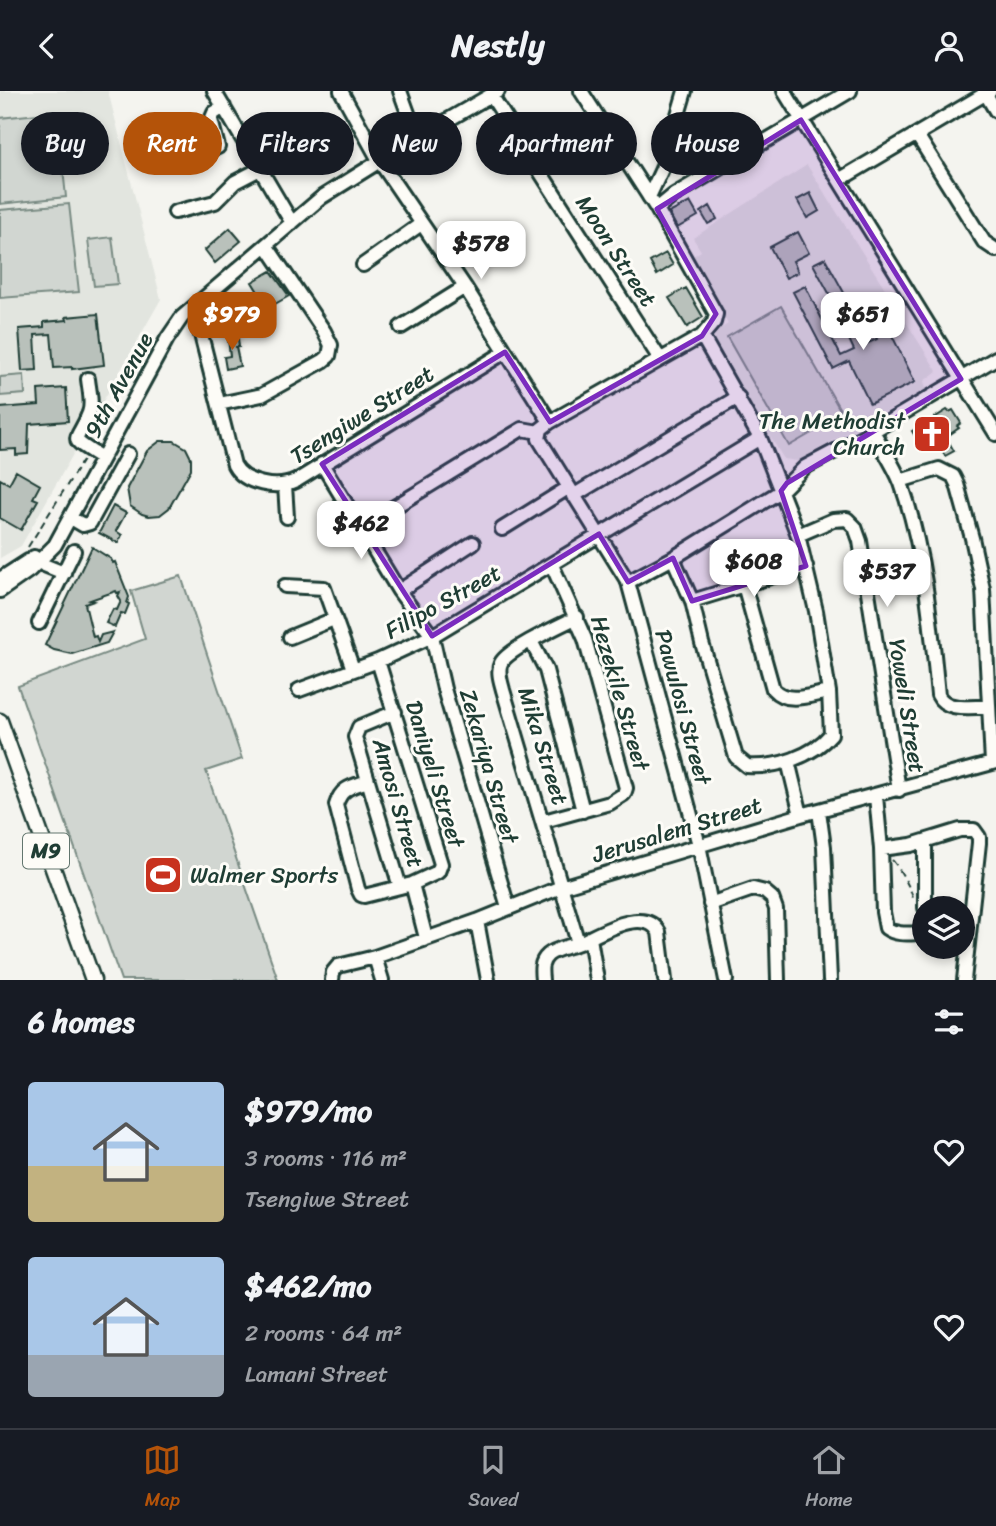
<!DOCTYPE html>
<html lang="en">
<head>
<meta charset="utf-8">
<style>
	:root { --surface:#171b24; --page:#242831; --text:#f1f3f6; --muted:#9ea1a6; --line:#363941; --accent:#b45309 }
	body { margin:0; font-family:Sriracha,sans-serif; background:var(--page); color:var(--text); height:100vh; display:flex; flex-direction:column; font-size:26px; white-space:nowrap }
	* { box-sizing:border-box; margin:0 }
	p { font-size:23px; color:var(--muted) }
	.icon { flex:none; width:38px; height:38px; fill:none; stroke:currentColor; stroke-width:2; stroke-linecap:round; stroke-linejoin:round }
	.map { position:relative; height:889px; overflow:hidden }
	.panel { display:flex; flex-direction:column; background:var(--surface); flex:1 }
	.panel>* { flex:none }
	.guide { position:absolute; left:21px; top:21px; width:956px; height:63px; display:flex; gap:14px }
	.buttons { position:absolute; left:912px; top:805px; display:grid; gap:14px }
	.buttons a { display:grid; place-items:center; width:63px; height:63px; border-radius:50%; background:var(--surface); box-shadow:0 4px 10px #0003; font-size:35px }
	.price { position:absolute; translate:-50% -60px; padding:0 16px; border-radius:14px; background:#fff; color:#222; font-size:23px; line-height:46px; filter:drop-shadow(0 2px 4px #0008) }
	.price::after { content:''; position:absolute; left:50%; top:42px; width:21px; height:16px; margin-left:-10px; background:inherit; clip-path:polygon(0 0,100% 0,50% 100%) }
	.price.active { background:var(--accent); color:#fff }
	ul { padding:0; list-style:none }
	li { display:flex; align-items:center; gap:21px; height:175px; padding:0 28px }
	li span { display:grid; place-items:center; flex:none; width:196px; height:140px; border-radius:7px; color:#555 }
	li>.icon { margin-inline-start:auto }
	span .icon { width:84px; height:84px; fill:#fffc; stroke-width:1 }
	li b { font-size:30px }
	h2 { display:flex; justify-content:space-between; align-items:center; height:84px; padding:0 28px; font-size:30px }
	.pill { padding:0 24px; border-radius:32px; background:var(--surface); box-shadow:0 4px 10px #0003; font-size:24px; line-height:63px }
	.pill.active { background:var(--accent); color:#fff }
	header { display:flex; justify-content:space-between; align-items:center; height:91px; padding:0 28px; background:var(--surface); font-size:32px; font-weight:700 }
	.menu { display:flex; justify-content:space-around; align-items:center; height:98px; border-top:2px solid var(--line); background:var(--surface); font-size:19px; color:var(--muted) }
	.menu a { display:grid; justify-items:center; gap:4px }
	.menu .active { color:var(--accent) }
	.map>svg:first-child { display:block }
	.built { fill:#e2e5df }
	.green { fill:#d1d6d1; stroke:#788a82; stroke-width:2 }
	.building { fill:#b9c1bb; stroke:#1f3d34; stroke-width:2 }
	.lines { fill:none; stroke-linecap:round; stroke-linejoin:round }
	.minor-casing { stroke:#1f3d34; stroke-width:18 }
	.major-casing { stroke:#1f3d34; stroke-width:19 }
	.path { stroke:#1f3d34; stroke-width:2; stroke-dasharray:7 5; stroke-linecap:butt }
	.minor { stroke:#fdfcf7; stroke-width:12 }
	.major { stroke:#fdfcf7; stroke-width:14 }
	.marked { fill:#7b2cbf; fill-opacity:0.2; stroke:#7b2cbf; stroke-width:5; stroke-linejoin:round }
	.labels { text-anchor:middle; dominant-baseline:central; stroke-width:6; stroke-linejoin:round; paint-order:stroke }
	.shield { fill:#fdfcf7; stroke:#62766e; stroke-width:2 }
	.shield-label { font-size:21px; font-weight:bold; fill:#1f3d34 }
	.street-label { font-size:23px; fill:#1f3d34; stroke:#fdfcf7 }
	.poi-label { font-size:23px; fill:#1f3d34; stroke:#fdfcf7; text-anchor:end }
</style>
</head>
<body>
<header><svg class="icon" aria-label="back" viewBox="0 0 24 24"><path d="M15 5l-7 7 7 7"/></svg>Nestly<svg class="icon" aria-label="person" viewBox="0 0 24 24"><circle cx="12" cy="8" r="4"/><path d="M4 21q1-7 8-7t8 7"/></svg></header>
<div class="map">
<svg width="996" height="889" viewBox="0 0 996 889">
	<rect width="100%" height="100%" fill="#f4f4ef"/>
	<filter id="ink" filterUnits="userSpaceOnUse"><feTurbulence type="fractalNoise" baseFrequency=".0143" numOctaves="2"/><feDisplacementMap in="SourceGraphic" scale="14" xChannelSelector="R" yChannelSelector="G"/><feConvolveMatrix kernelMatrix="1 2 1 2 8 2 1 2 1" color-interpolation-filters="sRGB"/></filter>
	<g filter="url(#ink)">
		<!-- built -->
		<path class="built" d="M0,0H108L161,208L21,455L0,467Z
			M807,74L937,280L924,290L926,298L797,370L784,368L713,254L715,241L728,233L689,168L701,160L693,147Z"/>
		<!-- green -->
		<path class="green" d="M57,21L66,106L0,113V27Z
			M69,113L79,201L0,207V119Z
			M112,146L118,193L94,195L88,149Z
			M781,215L843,324L789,355L727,246Z
			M24,284L25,303L0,305V286Z
			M181,485L242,668L206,680L278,889H121L18,595L145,548L131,500Z"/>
		<!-- building -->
		<path class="building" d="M810,102L819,120L807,127L797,109Z
			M690,111L698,125L677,137L669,122Z
			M710,115L717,128L708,133L701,121Z
			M230,137L241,150L215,172L205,159Z
			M798,141L809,162L793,170L798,181L786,187L770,156Z
			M666,162L673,174L657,184L650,171Z
			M825,167L848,209L836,215L813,173Z
			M271,180L289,205L268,217L252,191Z
			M805,195L841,265L854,259L840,229L850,224L864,254L877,248L866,225L879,218L915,291L870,313L849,270L833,278L793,201Z
			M686,197L703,226L687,236L669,207Z
			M98,223L104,274L72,278V276L54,277L51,243L35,244L37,279L22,280L19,238L44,236V231L67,229L66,226Z
			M232,239L234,248L238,247L239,256H236L240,275L226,278L224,266L230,265L227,240Z
			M66,297L68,330L29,333L28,363L16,364V358L0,359V317L39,314L38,299Z
			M947,319L949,321L953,319L961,332L957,335L959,337L946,346L954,360L945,365L938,353L924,359L912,340L917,337L916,335L925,329L926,332Z
			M160,350H174L186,357L191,367V378L169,417L160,424L149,425L142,423L130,415L127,397L147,360Z
			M16,380L40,394L33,407L38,409L21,439L0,427V388L9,393Z
			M113,415L126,422L116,440L122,444L118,452L99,442Z
			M92,456L111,468L113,472L115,471L129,506L127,512L129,513L125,523L121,522L115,536L106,532L113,518L117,519L121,510L118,505L120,501L117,502L116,500L90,509L94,510L85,513L93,546L96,545L98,551L101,544L113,541L107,552L72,563L54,559L45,554Z"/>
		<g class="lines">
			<defs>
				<path id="minor" d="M214,0L292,132
					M341,0L380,71L465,196L550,331
					M400,0L417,47
					M581,0L657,118L716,223L714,231L702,245L550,331L541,338L539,348L628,491L699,754L726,889
					M784,0L996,343
					M984,0L996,20
					M491,4L660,268
					M917,44L984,151L996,159
					M218,56L211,29L214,22L224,16
					M839,89L990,0
					M649,106L662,78L685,0
					M657,118L674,104L850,0
					M175,121L215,111L235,91L260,78
					M363,174L421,133
					M194,216L234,374C244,393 277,399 296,390L505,261
					M401,236L465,196
					M88,288C89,298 93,313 89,322C77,354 65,344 102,367
					M219,313L262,304L323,270L329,265L331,254L324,240L266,154
					M873,340C882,357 894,374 901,392C925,461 931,532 938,604C946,621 972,615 989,616
					M322,373L399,500L432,545L444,598L508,816
					M900,390L939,378L953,385L957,393L972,447L983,498L992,672
					M285,394L287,426
					M573,405L738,306
					M71,427L83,434L90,432L128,363
					M360,437L522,338L539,341
					M502,438L568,397
					M798,444L833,429L847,428L855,436L860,450L899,699
					M34,466L44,474L64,482
					M673,467L692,510L702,552L736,666L747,675C776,677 812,666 831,643L829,601L824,570L816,520L798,444L760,347L702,245
					M0,488L28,470
					M628,491L673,467L781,400L805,376L873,340L996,267
					M744,494L773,598C787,614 811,604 829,601
					M285,495L324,497L353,578
					M0,500L30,479L55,454L167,248L182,226L322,106L417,47L498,0
					M399,500L473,452
					M692,510L806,475
					M577,526C561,534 508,558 501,572C497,580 501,591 503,599L578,852
					M39,532L74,460
					M290,546L334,528
					M531,550L546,579L583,720
					M299,599L378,570L432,545L760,347
					M395,621L359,636L355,646L400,796
					M788,670L801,724
					M368,690C353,695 341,696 336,714L358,798L361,804L364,805L412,793L438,781L441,773L378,570
					M876,705L881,758L883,821L886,837C897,845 911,842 924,842
					M819,720L824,756L830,889
					M544,730L610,712L624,703L626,697L585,548L552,474
					M881,758L911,754L960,739H974L979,746V752L964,889
					M412,793L426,847
					M710,813L753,798L765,801L772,807L776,818L778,889
					M925,817V750
					M477,830L488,889
					M590,847L597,889
					M375,866L382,889
					M332,889L333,881L338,875L375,866L477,830L561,796L801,724L996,671
					M542,889C541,879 540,871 548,864C556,857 569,856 579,852C598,844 644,814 659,841L665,889"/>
				<path id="major" d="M0,630L93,889"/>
			</defs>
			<!-- minor casing -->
			<use href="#minor" class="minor-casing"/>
			<!-- major casing -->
			<use href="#major" class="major-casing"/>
			<!-- path -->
			<path class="path" d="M28,456L83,369
				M892,769C897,773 913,801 913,808"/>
			<!-- minor -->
			<use href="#minor" class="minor"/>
			<!-- major -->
			<use href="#major" class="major"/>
		</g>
	</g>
	<!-- marked area -->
	<path class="marked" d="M801,29L961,288L787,392L781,400L806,475L692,510L673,467L628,491L599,443L432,545L322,373L505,261L550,331L702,245L716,223L657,118Z"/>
	<!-- icons -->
	<defs>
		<symbol id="church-square" viewBox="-11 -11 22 22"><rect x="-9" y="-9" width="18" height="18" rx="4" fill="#c8321e" stroke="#fdfcf7"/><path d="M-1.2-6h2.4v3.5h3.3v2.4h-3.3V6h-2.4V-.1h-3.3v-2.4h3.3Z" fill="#fff"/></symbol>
		<symbol id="stadium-square" viewBox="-11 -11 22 22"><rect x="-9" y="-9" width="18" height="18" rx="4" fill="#c8321e" stroke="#fdfcf7"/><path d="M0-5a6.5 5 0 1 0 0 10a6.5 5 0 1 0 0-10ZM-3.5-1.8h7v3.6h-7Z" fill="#fff"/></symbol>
	</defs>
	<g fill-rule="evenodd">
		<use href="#church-square" x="910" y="321" width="44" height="44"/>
		<use href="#stadium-square" x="141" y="762" width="44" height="44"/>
	</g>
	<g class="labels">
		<!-- shield labels -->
		<rect class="shield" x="23" y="742.5" width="46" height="35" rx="5"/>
		<g class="shield-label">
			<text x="46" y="760">M9</text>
		</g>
		<!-- street labels -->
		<g class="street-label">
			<text transform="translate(616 160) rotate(57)">Moon Street</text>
			<text transform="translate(119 294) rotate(-61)">9th Avenue</text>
			<text transform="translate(362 324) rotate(-32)">Tsengiwe Street</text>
			<text transform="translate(443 511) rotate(-29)">Filipo Street</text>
			<text transform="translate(620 602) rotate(74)">Hezekile Street</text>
			<text transform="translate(907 615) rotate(81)">Yoweli Street</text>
			<text transform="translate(683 616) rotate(75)">Pawulosi Street</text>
			<text transform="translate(543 655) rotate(73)">Mika Street</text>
			<text transform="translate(489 675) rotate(74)">Zekariya Street</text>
			<text transform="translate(435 683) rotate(73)">Daniyeli Street</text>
			<text transform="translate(398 712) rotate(74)">Amosi Street</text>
			<text transform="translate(677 739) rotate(-17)">Jerusalem Street</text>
		</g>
		<!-- poi labels -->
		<g class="poi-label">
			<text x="905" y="330">The Methodist<tspan x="905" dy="26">Church</tspan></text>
			<text x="190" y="784" text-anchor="start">Walmer Sports</text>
		</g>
	</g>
</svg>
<div class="buttons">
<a><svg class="icon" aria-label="layers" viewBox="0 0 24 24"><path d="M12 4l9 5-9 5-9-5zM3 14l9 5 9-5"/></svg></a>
</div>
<b class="price" style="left:481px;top:190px">$578</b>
<b class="price active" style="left:232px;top:261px">$979</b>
<b class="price" style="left:863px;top:261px">$651</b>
<b class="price" style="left:361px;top:470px">$462</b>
<b class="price" style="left:754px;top:508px">$608</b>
<b class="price" style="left:887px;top:518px">$537</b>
<div class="guide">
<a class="pill">Buy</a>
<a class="pill active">Rent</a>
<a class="pill">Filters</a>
<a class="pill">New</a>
<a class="pill">Apartment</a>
<a class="pill">House</a>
</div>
</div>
<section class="panel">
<h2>6 homes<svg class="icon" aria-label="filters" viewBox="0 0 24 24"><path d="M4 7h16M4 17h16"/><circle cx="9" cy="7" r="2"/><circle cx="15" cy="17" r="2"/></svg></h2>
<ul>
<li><span style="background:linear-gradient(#a9c7e8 60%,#c2b280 0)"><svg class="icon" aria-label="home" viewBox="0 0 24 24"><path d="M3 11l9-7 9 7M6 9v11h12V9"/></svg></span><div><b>$979/mo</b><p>3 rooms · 116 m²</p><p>Tsengiwe Street</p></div><svg class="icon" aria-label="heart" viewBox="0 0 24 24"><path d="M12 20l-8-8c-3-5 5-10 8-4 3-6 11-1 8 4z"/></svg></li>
<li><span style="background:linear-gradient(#a9c7e8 70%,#9aa5b1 0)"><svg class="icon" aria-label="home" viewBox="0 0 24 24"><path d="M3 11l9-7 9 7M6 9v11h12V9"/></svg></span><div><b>$462/mo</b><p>2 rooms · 64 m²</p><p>Lamani Street</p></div><svg class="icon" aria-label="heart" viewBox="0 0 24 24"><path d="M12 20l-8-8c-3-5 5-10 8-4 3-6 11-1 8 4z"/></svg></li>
</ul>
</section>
<nav class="menu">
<a class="active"><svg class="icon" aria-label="map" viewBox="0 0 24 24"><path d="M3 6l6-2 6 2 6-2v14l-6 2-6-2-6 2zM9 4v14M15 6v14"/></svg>Map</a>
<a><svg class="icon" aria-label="saved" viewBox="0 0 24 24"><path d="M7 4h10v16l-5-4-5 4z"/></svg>Saved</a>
<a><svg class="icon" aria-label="home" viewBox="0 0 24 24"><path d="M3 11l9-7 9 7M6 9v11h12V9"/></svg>Home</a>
</nav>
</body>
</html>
